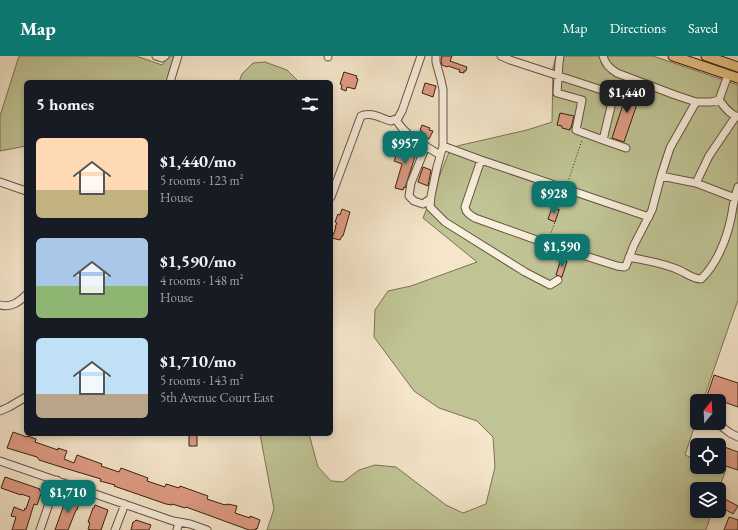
<!DOCTYPE html>
<html lang="en">
<head>
<meta charset="utf-8">
<style>
	:root { --surface:#171b24; --page:#242831; --text:#f1f3f6; --muted:#9ea1a6; --accent:#0f766e }
	body { margin:0; font-family:"EB Garamond",serif; background:var(--page); color:var(--text); height:100vh; display:flex; flex-direction:column; font-size:15px; white-space:nowrap }
	* { box-sizing:border-box; margin:0 }
	p { font-size:13px; color:var(--muted) }
	.icon { flex:none; width:22px; height:22px; fill:none; stroke:currentColor; stroke-width:2; stroke-linecap:round; stroke-linejoin:round }
	.map { position:relative; flex:1; overflow:hidden }
	.details { position:absolute; left:24px; top:24px; width:309px; height:356px; display:flex; flex-direction:column; background:var(--surface); border-radius:6px; box-shadow:0 2px 6px #0003 }
	.details>* { flex:none }
	.needle { width:26px; rotate:18deg }
	.buttons { position:absolute; left:690px; top:338px; display:grid; gap:8px }
	.buttons a { display:grid; place-items:center; width:36px; height:36px; border-radius:6px; background:var(--surface); box-shadow:0 2px 6px #0003; font-size:20px }
	.price { position:absolute; translate:-50% -34px; padding:0 9px; border-radius:8px; background:var(--accent); color:#fff; font-size:13px; line-height:26px; filter:drop-shadow(0 1px 2px #0008) }
	.price::after { content:''; position:absolute; left:50%; top:24px; width:12px; height:9px; margin-left:-6px; background:inherit; clip-path:polygon(0 0,100% 0,50% 100%) }
	.price.active { background:#222; color:#fff }
	ul { padding:0; list-style:none }
	li { display:flex; align-items:center; gap:12px; height:100px; padding:0 12px }
	li span { display:grid; place-items:center; flex:none; width:112px; height:80px; border-radius:6px; color:#555 }
	li>.icon { margin-inline-start:auto }
	span .icon { width:48px; height:48px; fill:#fffc; stroke-width:1 }
	li b { font-size:17px }
	h2 { display:flex; justify-content:space-between; align-items:center; height:48px; padding:0 12px; font-size:17px }
	header { display:flex; align-items:center; gap:24px; box-sizing:border-box; height:56px; padding:0 20px; background:var(--accent); color:#fff }
	header strong { font-size:19px }
	nav { display:flex; gap:22px; margin-inline-start:auto; font-size:14px }
	.map>svg:first-child { display:block }
	.green { fill:#c0c495; stroke:#7c7253 }
	.building { fill:#e09c85; stroke:#372111 }
	.lines { fill:none; stroke-linecap:round; stroke-linejoin:round }
	.minor-casing { stroke:#665240; stroke-width:9 }
	.major-casing { stroke:#372111; stroke-width:11 }
	.path { stroke:#372111; stroke-width:1; stroke-dasharray:1 2; stroke-linecap:butt }
	.minor { stroke:#f8efdd; stroke-width:7 }
	.major { stroke:#eac386; stroke-width:9 }
</style>
</head>
<body>
<header>
<strong>Map</strong>
<nav><a>Map</a><a>Directions</a><a>Saved</a></nav>
</header>
<div class="map">
<svg width="738" height="474" viewBox="0 0 738 474">
	<rect width="100%" height="100%" fill="#f5e6cb"/>
	<filter id="stains"><feTurbulence type="fractalNoise" baseFrequency=".005" numOctaves="4"/><feColorMatrix values="0 0 0 0 .2 0 0 0 0 .09 0 0 0 0 .02 0 0 0 .5 -.17"/></filter>
	<radialGradient id="worn" r=".72"><stop offset=".6" stop-color="#630" stop-opacity="0"/><stop offset="1" stop-color="#630" stop-opacity=".3"/></radialGradient>
	<!-- green -->
	<path class="green" d="M19,0H136L162,9L169,0H175L167,26H26V90L0,95V60Z
		M556,0H653L738,29V244L703,345H697V363L685,399L697,404V411H718L726,413L719,433H697V455H712L706,474H267L274,453L260,378H309L318,411L331,425L343,426L359,414L375,409L396,411L446,449L463,457L486,448L495,411L493,381L477,365L439,352L414,335L374,281L375,254L388,235L411,230L477,206L423,162L449,96L457,90L527,74L552,66L553,12Z
		M265,6L287,14L299,26H239L242,18L253,7Z"/>
	<!-- building -->
	<path class="building" d="M442,0H452L450,5L467,11L466,15H464V17L459,16L460,14L448,10L447,11L442,9L441,5Z
		M344,16L357,20L356,22L358,23L355,33L347,31L346,35L341,33L342,29L340,28Z
		M425,27L436,30L433,41L422,37Z
		M629,30L641,35L639,46L638,45L636,51L624,86L612,82Z
		M560,57L574,60L571,72H570V74L562,72V70L557,69Z
		M422,69L430,72L429,74L433,75L429,83L421,80L422,75L420,74Z
		M409,87L418,91L405,132L404,131L403,134L395,132L402,108L394,105L399,93L406,96Z
		M423,111L431,114L428,130L418,126Z
		M552,152L559,154L555,166L548,163Z
		M342,153L350,156L343,180H342L340,184L332,182L336,171H335L337,167L335,166L338,158L340,159Z
		M561,203L567,205L562,221L556,219Z
		M714,319L738,327V351L707,340Z
		M13,376L27,381L28,380L36,383L35,386L58,394V392L67,395L64,403L74,407L77,399L102,408L101,410L119,416L121,412L148,422L147,425L165,431L166,428L179,432L180,430L208,440L207,443L225,449L226,448L228,449V448L237,450L235,457L250,462V460L260,464L257,473L256,472V474H249L186,451L185,452L172,448V449L166,448L114,430L115,429L100,425L101,423L61,411L39,404L37,401L7,392Z
		M189,378H197V390H189Z
		M719,389L738,396V414L719,408Z
		M5,421L40,433L39,434L42,435L37,449L34,448L26,474H12L16,461L11,460L14,451L24,455L25,452L26,453L30,441L21,438V439L1,432Z
		M67,440L80,444L77,454H76L68,474H55Z
		M725,443L738,450L733,458L721,451Z
		M95,449L108,454L101,474H91L88,473L90,467L88,466L93,452H94Z
		M729,461L738,464V474H724Z
		M136,464L151,469L149,474H131L133,466H134Z"/>
	<g class="lines">
		<defs>
			<path id="minor" d="M156,0L162,2L165,0
				M436,0V6L441,24L443,34V90L437,111L431,140L430,151L445,166L525,216L550,229L558,224
				M501,0L510,4L614,38L603,84L626,92
				M560,0L559,7L557,37L582,44L576,74L603,84
				M603,0C605,8 610,13 617,17L675,39L696,46H711L719,44
				M328,1V0
				M728,19L719,44C725,51 729,58 738,61
				M170,26L178,0
				M396,64L402,72L411,81L440,99
				M426,90L411,127L409,140L414,145L423,148L430,143
				M443,90L481,104
				M661,120L696,127L735,142
				M0,126L26,135
				M696,127L709,100L736,60
				M331,141L361,60C371,55 382,63 391,65L398,62L402,55L421,0
				M649,161L481,104L465,151C466,157 470,159 475,162L548,188L617,210L624,211L626,210L634,189L652,154L661,120L670,92L696,46
				M629,201C647,205 665,207 681,215C687,218 694,223 701,223C717,208 727,182 731,162C733,152 734,141 738,131
				M0,249C11,252 19,246 26,239
				M0,355L9,351L26,341
				M717,367L730,377L738,381
				M0,405L173,465L190,468L207,474
				M40,474L57,424
				M115,474L125,448
				M177,474L179,466"/>
			<path id="major" d="M673,0L738,22
				M706,0L738,11"/>
		</defs>
		<!-- minor casing -->
		<use href="#minor" class="minor-casing"/>
		<!-- major casing -->
		<use href="#major" class="major-casing"/>
		<!-- path -->
		<path class="path" d="M568,126L582,84
			M559,154L564,139
			M549,182L555,166"/>
		<!-- minor -->
		<use href="#minor" class="minor"/>
		<!-- major -->
		<use href="#major" class="major"/>
	</g>
	<rect width="100%" height="100%" filter="url(#stains)"/>
	<rect width="100%" height="100%" fill="url(#worn)"/>
</svg>
<div class="buttons">
<a><svg class="needle" viewBox="-14 -14 28 28"><path d="M0-13l5 13h-10z" fill="#e53935"/><path d="M0 13l5-13h-10z" fill="#9ea1a6"/></svg></a>
<a><svg class="icon" aria-label="locate" viewBox="0 0 24 24"><circle cx="12" cy="12" r="6"/><path d="M12 2v4M12 18v4M2 12h4M18 12h4"/></svg></a>
<a><svg class="icon" aria-label="layers" viewBox="0 0 24 24"><path d="M12 4l9 5-9 5-9-5zM3 14l9 5 9-5"/></svg></a>
</div>
<b class="price active" style="left:627px;top:58px">$1,440</b>
<b class="price" style="left:405px;top:109px">$957</b>
<b class="price" style="left:554px;top:159px">$928</b>
<b class="price" style="left:562px;top:212px">$1,590</b>
<b class="price" style="left:68px;top:458px">$1,710</b>
<section class="details">
<h2>5 homes<svg class="icon" aria-label="filters" viewBox="0 0 24 24"><path d="M4 7h16M4 17h16"/><circle cx="9" cy="7" r="2"/><circle cx="15" cy="17" r="2"/></svg></h2>
<ul>
<li><span style="background:linear-gradient(#ffd9b3 65%,#c2b280 0)"><svg class="icon" aria-label="home" viewBox="0 0 24 24"><path d="M3 11l9-7 9 7M6 9v11h12V9"/></svg></span><div><b>$1,440/mo</b><p>5 rooms · 123 m²</p><p>House</p></div></li>
<li><span style="background:linear-gradient(#a9c7e8 60%,#8fb573 0)"><svg class="icon" aria-label="home" viewBox="0 0 24 24"><path d="M3 11l9-7 9 7M6 9v11h12V9"/></svg></span><div><b>$1,590/mo</b><p>4 rooms · 148 m²</p><p>House</p></div></li>
<li><span style="background:linear-gradient(#bfe0f5 70%,#b9a48a 0)"><svg class="icon" aria-label="home" viewBox="0 0 24 24"><path d="M3 11l9-7 9 7M6 9v11h12V9"/></svg></span><div><b>$1,710/mo</b><p>5 rooms · 143 m²</p><p>5th Avenue Court East</p></div></li>
</ul>
</section>
</div>
</body>
</html>
